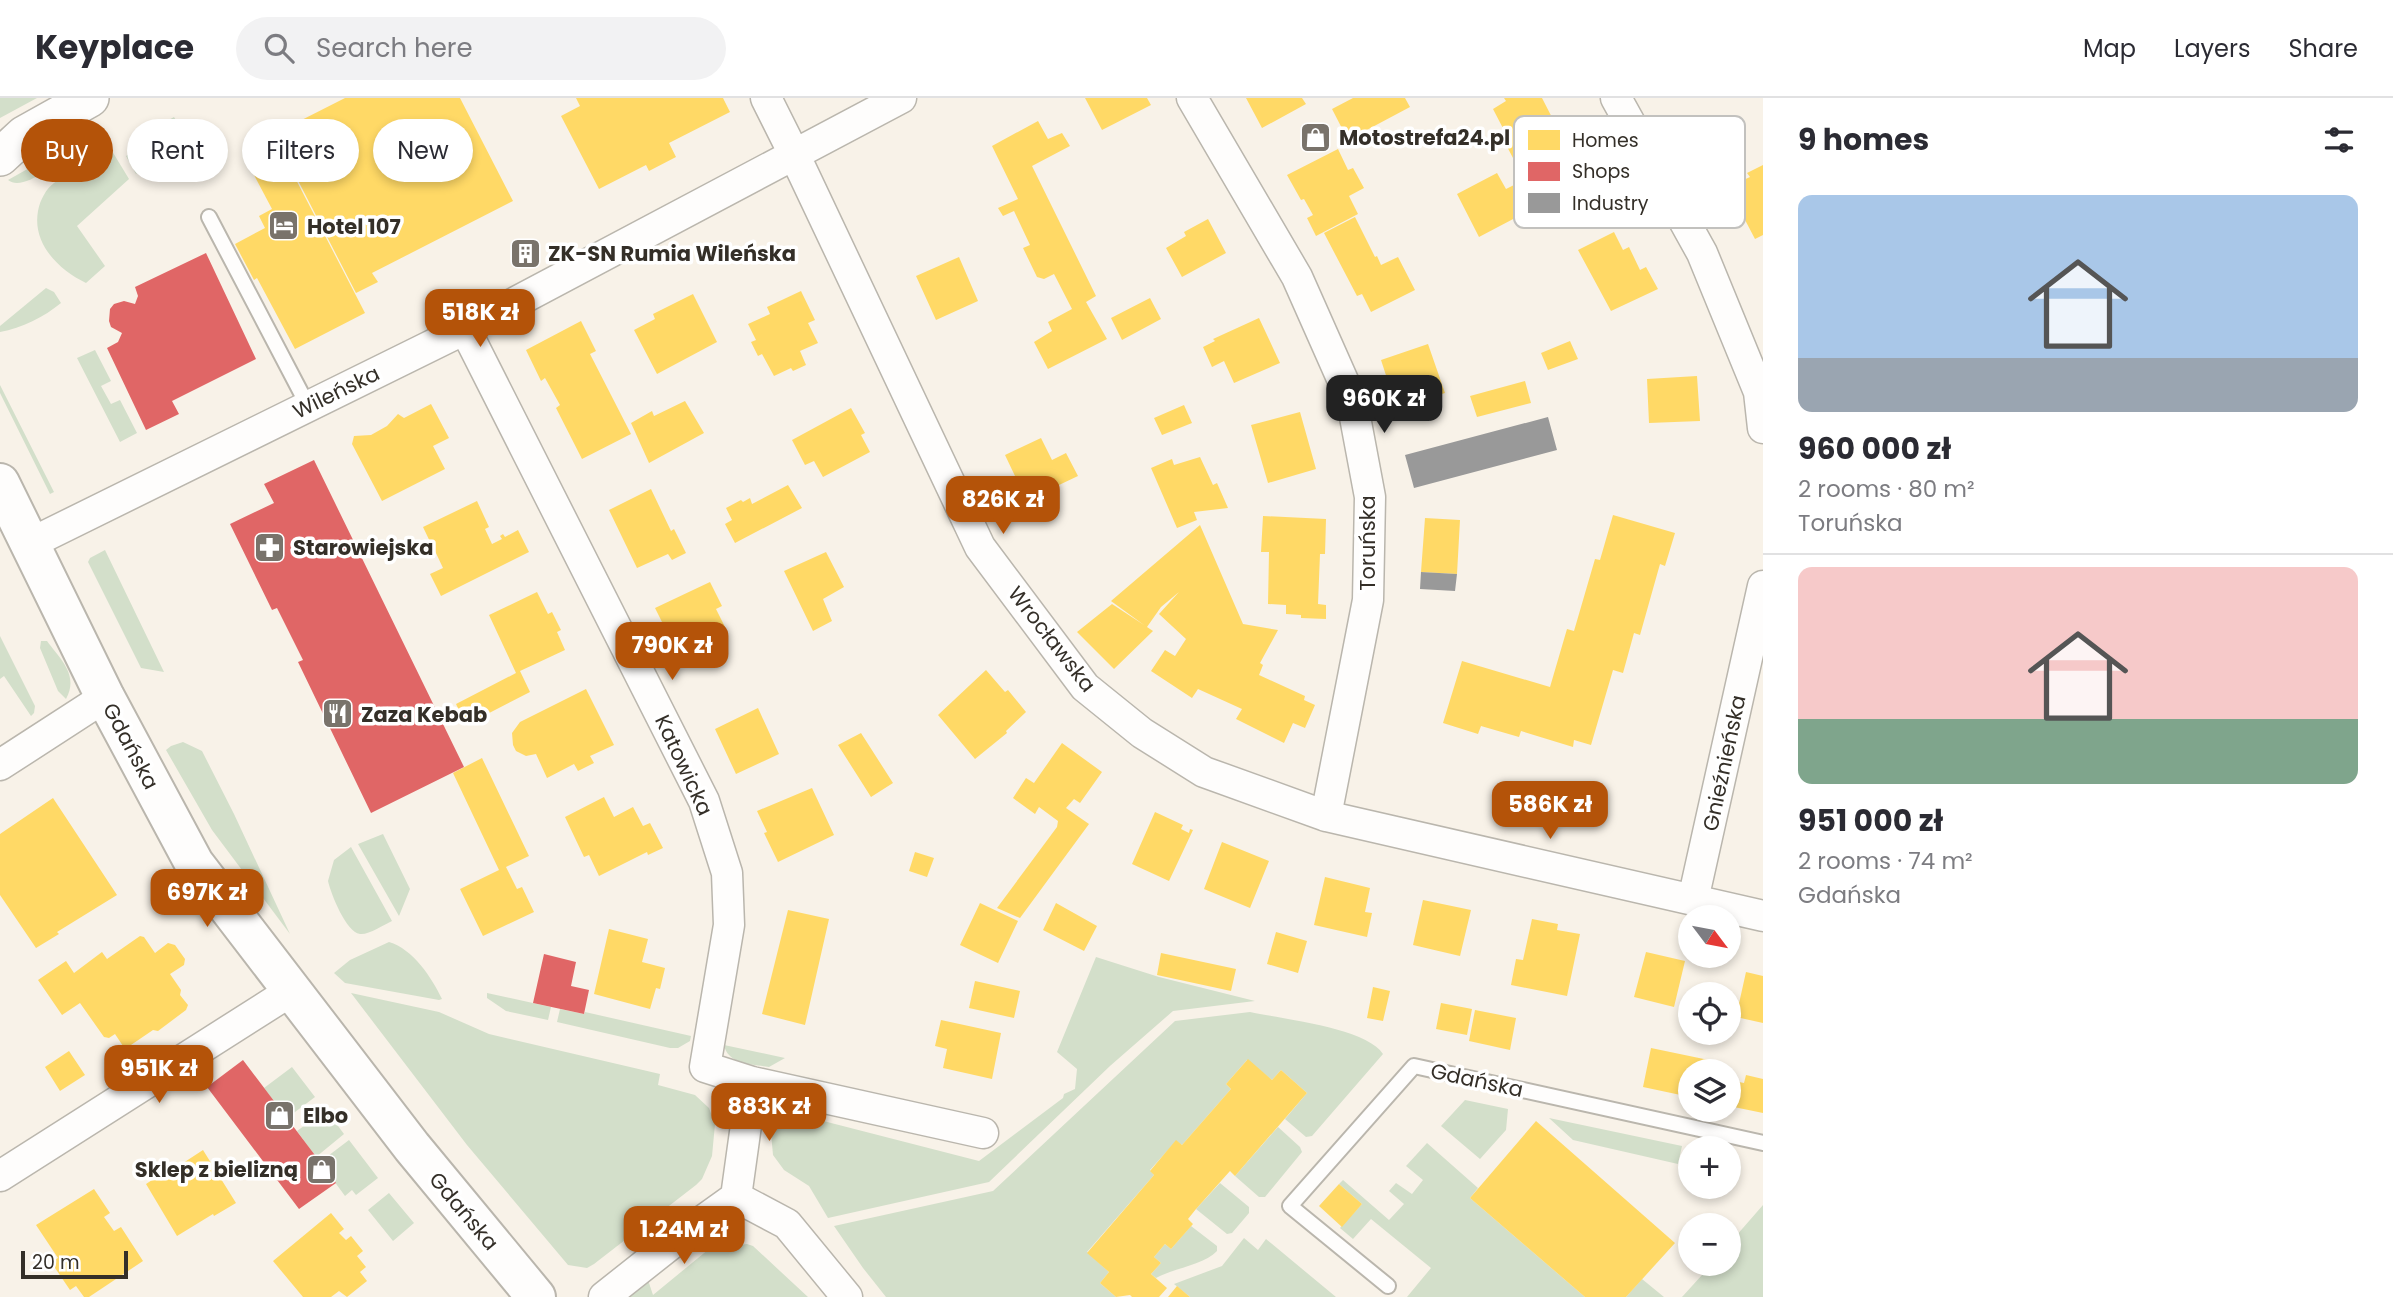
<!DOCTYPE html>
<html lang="en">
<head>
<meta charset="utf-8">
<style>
	:root { --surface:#fff; --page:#f2f2f3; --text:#2b2b33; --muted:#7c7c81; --line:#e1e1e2; --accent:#b45309 }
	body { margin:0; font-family:Poppins,sans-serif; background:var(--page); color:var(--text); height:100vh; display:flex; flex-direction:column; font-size:26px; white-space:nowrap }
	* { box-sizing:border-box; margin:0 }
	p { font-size:23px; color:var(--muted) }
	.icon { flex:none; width:38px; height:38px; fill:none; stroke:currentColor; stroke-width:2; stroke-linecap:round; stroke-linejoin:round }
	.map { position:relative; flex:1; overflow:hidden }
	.sheet { display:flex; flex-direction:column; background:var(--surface); width:630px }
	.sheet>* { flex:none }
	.guide { position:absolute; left:21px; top:21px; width:665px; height:63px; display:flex; gap:14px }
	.needle { width:46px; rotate:122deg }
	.buttons { position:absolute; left:1678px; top:807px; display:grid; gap:14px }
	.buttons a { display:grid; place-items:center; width:63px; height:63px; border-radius:50%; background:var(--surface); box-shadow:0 4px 10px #0003; font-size:35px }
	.scale { position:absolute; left:21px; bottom:18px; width:107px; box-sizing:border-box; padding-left:7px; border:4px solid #342f28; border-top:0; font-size:19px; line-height:24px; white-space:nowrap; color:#342f28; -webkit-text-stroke:5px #fff; paint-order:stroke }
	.price { position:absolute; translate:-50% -60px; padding:0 16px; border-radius:14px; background:var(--accent); color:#fff; font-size:23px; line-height:46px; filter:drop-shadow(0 2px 4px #0008) }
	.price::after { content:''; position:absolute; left:50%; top:42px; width:21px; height:16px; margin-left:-10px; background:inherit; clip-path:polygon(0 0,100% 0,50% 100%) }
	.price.current { background:#222; color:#fff }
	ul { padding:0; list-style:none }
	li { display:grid; align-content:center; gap:14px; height:371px; padding:0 35px }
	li+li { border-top:2px solid var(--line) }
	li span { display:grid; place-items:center; height:217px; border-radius:14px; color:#555 }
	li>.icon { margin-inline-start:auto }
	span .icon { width:126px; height:126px; fill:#fffc; stroke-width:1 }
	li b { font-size:30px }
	h2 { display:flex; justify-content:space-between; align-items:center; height:84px; padding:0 35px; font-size:30px }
	.chip { padding:0 24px; border-radius:32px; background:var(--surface); box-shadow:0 4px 10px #0003; font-size:24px; line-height:63px }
	.chip.current { background:var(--accent); color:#fff }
	header { display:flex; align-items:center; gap:42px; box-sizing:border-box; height:98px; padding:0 35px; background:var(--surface); border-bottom:2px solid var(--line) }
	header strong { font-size:33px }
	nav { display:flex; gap:38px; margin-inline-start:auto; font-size:24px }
	.search { width:490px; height:63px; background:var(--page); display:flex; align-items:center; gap:18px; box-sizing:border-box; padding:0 24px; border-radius:38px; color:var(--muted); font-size:26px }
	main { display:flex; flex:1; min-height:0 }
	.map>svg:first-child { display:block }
	.green { fill:#d3dfca }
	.homes { fill:#ffd966 }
	.shops { fill:#e06666 }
	.industry { fill:#999 }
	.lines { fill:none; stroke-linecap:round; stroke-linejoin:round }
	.service-casing { stroke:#bab6ad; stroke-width:18 }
	.minor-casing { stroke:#bab6ad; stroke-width:33 }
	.tertiary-casing { stroke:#bab6ad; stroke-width:40 }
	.secondary-casing { stroke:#bab6ad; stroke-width:42 }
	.service { stroke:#fefdfc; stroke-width:14 }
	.minor { stroke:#fefdfc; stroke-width:30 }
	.tertiary { stroke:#fefdfc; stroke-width:37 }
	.secondary { stroke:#fefdfc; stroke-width:38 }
	.labels { text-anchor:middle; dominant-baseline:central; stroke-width:7; stroke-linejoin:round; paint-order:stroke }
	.poi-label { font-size:21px; font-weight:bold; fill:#342f28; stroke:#fff; text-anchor:start }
	.street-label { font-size:21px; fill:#342f28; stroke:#fff }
	.key { fill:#fff; stroke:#c2c1be; stroke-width:2 }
	.key-label { font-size:19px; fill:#342f28 }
</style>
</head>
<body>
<header>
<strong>Keyplace</strong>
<div class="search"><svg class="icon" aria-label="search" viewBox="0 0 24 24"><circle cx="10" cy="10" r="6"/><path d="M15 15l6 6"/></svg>Search here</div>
<nav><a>Map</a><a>Layers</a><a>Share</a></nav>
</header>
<main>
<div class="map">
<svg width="1763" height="1199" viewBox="0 0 1763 1199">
	<rect width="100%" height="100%" fill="#f8f2e8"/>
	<!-- green -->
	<path class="green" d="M0,0H37L0,20Z
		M174,19L182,32L161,45L168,50L136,76L126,58L151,44L146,35Z
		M63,51L68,58C54,66 23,94 8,82Z
		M112,53L129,81L77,128L105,168L86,185C59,172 32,146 38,113C40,102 46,91 54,85C72,72 93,63 112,53Z
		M46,190L54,194L61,205C44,219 22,230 0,234V228Z
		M95,252L111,283L101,288L111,306L120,302L137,335L120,344L77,260Z
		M0,287L54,394L50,396L0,295Z
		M105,452L164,574L141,570L88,464L90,460Z
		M0,538L35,608L34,615L31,618L4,578L0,581Z
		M41,543H47C61,562 79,577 66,601L58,593L40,550Z
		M183,644L202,653L234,716L290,836L212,732L166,652L171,648Z
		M383,736L410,791L399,818L358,746Z
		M351,749L392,823C383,827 369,837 360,836C346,834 331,796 328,783L334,762Z
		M389,844C413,851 432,880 442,901L439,902L345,885L334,875L350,862Z
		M1096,859L1159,879L1255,903L1173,913L1110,968L989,1084L828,1120L809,1088L784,1072L773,1057L771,1035L775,1026L782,1019L800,1017L979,1063L1063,1000L1064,996L1075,991L1077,971L1057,954Z
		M351,895L439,914L489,936L660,976L658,987L695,997L709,1010L715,1026L712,1058L702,1081L696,1087L594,1166L587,1170L568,1167L467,1047Z
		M487,895L551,909L548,922L506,913L487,900Z
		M560,911L584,916L585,914L691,938L690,943L678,950H670L557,924Z
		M1250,914C1282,921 1367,930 1383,956L1312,1038L1306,1039L1285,1021L1307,995L1281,972L1272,982L1247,962L1226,986L1231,991L1182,1047L1176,1043L1150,1072L1154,1077L1087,1154L1109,1174L1100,1185L1116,1199H886L863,1170L834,1128L993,1093L1175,923Z
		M724,947L785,960L769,969C753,966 728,967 724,947Z
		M292,969L315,999L287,1020L264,990Z
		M1465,1002L1508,1011L1506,1032L1480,1061L1441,1028Z
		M326,1012L344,1036L316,1059L297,1033Z
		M1549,1020L1682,1048L1678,1066L1573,1042Z
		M1278,1029L1300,1049L1302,1054L1265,1099H1259L1235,1078Z
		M349,1042L378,1080L356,1097L352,1092L345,1098L320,1064Z
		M1427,1045L1478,1090L1470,1100L1585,1199H1407L1431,1170L1371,1121L1353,1141L1340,1130L1362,1106L1339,1086L1343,1082L1389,1122L1404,1106L1389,1093L1396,1085L1412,1096L1423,1082L1406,1068Z
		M1220,1085L1249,1109V1115L1232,1135L1227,1136L1196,1111Z
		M389,1095L414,1125L393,1143L368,1112Z
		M1763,1107V1199H1682L1712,1166H1729V1146Z
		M1191,1128L1217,1148V1153C1204,1167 1174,1170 1156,1180L1151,1176L1161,1165L1154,1159L1165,1146L1171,1151Z
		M1244,1140L1258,1152L1266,1141L1336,1199H1190L1174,1186L1222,1168Z
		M747,1146L753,1148L808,1199H628L648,1182L653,1197L709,1151Z
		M1642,1181L1664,1199H1626Z"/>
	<!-- homes -->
	<path class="homes" d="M345,0H460L513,103L372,175L378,184L356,195L274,36Z
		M576,0H723L730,14L669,45L676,59L649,73L646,67L599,91L561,18L580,8Z
		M1085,0H1147L1151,7L1102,32Z
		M1246,0H1302L1306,6L1262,30Z
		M1353,0H1405L1410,9L1348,42L1332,11Z
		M1504,0H1542L1560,35L1513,60L1503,41L1507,38L1493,11L1506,3Z
		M1038,23L1048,41L1062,35L1070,48L1032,68L1096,198L1086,204L1107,241L1048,271L1034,244L1052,233L1048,224L1072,211L1054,176L1044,181L1037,179L1023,150L1030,147L1014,113L1003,118L998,110L1018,101L992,48Z
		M275,41L365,215L295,251L257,180L254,182L235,146L265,130L259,118L272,111L244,58Z
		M1338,51L1348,72L1353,70L1364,90L1349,98L1358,116L1316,138L1307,120L1313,117L1304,101L1301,102L1287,77Z
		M1763,67V137L1755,141L1733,99L1738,97L1735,92L1737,85L1750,79L1747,75Z
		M1497,75L1506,91L1522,83L1536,109L1479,139L1457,96Z
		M1355,119L1375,159L1377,158L1381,167L1398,159L1415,192L1371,214L1362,196L1357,198L1324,135Z
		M1208,121L1226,155L1182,179L1166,150L1186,138L1184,134Z
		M1614,134L1623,152L1629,149L1640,172L1646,169L1658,191L1611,213L1578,152Z
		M529,146L535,155L522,163L516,154Z
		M959,159L978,203L936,222L916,178Z
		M801,193L815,222L808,225L818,245L800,253L806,267L793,273L791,270L774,278L762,256L758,258L751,244L756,242L748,226L770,216L767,209Z
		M693,196L717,244L657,276L634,232L655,221L653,216Z
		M1150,200L1161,221L1122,242L1111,220Z
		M1259,220L1280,265L1234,285L1224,263L1212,269L1203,249L1215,243L1213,241Z
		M581,223L596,253L590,256L631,336L582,361L556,310L560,307L545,280L541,283L526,252Z
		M1570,243L1578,261L1548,272L1541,255Z
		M1428,246L1445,295L1430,300L1433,308L1414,313L1411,306L1397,311L1381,262Z
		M1697,278L1700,323L1649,325L1647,281Z
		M1525,283L1531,305L1477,319L1470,298Z
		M685,303L704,335L649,365L631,325L652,313L654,318Z
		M431,306L449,340L433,348L445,371L382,403L352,346L354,338L371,337L387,328L398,316L404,320Z
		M1184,307L1192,325L1162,337L1154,320Z
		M851,310L865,335L861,337L870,354L823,379L814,363L805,367L792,342Z
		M1300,314L1316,371L1268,385L1251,327Z
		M1041,340L1052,362L1066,355L1078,378L1021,405L1010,381L1015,378L1005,357Z
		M1200,359L1213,387L1217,385L1228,410L1194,414L1197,422L1177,430L1151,370L1172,361L1174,367Z
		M788,387L802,410L735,445L725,426L732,422L726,410L741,402L743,404L750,400L752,406Z
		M651,391L671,433L674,431L686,455L672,462L668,456L637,470L609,412Z
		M477,403L489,429L485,431L492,446L502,441L500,438L503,436L505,439L518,432L529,454L441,498L430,476L443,470L435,453L431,451L433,450L423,429Z
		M1613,417L1675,435L1665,468L1660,466L1640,537L1634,535L1623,575L1613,572L1591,647L1574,642L1573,649L1521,633L1519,639L1481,628L1478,636L1443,625L1462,563L1550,589L1567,531L1574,533L1595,461L1600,462Z
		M1263,418L1326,421L1325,456H1320L1318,506L1326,507V521L1301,520V517L1286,516V507L1268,506L1269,454H1261Z
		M1425,420L1460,422L1457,476L1421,474Z
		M1200,427L1243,526L1278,532L1260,565L1263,567L1259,577L1305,598L1304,602L1315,607L1305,630L1293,625L1284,645L1236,621L1242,611L1198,591L1192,600L1151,573L1165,552L1175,558L1186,541L1159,516L1179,494L1161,509L1147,529L1153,533L1114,571L1077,534L1112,506L1144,527L1111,503Z
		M826,454L844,489L823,501L832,523L813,533L784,473Z
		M710,484L722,508L716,511L726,531L678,556L655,510Z
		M537,494L548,516L552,514L561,532L557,534L565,552L520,573L530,594L466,627L456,606L516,575L489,517Z
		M986,572L1005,594L1008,592L1026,614L1006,633L1007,635L975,661L938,617Z
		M586,591L614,647L590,658L594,665L578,673L574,666L547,680L536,656L526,658L516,653L513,647L512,635L520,624Z
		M758,610L779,656L736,676L715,631Z
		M861,635L893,685L871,699L838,647Z
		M1062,645L1102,674L1080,705L1074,701L1066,710L1089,726L1020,820L997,810L1057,729L1058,723L1039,709L1035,716L1013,700L1026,680L1034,685Z
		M482,660L529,758L506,769L517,791L522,789L534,814L483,838L460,791L499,772L453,675Z
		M812,690L834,737L778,764L764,735L767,734L757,713Z
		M604,699L614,719L633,709L643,728L650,725L663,750L648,757L647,754L599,778L589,757L584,759L565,719Z
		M53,700L117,797L57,834L59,836L36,850L0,797V736Z
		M1155,714L1183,727L1181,731L1189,735L1190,731L1193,732L1169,783L1132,766Z
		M1222,744L1269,763L1250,810L1204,791Z
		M915,754L934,760L927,779L909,773Z
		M1325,779L1370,790L1365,814L1372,815L1367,839L1314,827Z
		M1423,802L1471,812L1460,858L1413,847Z
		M980,805L1018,823L998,865L960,847Z
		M1056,805L1097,828L1084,853L1043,832Z
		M788,812L829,821L805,927L762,916Z
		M1532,821L1558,826L1557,832L1580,836L1567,898L1511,887L1516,861L1523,862Z
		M609,831L648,841L642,864L665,870L660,891L656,890L650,911L594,896Z
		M1276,834L1307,843L1298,875L1267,866Z
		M140,838L144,839L155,855L168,845L175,847L185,861L184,867L170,876L181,892L180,897L188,907L186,912L158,933L153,932L128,949L123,948L115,936L109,940L104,939L80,905L62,917L38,882L66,863L74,875L102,854L107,861Z
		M1646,854L1685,863L1674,909L1634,899Z
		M1161,855L1236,871L1231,893L1157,877Z
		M1746,874L1763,878V925L1736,919Z
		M975,883L1020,893L1014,920L969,910Z
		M1373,889L1390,893L1383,923L1367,920Z
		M1441,905L1472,911L1467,937L1436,931Z
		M1475,912L1516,920L1510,952L1469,943Z
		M941,922L1001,935L992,981L943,970L947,951L935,948Z
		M1651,950L1723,965L1722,973H1690V999L1643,989Z
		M69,953L85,977L60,993L45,969Z
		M1248,961L1272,982L1281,972L1307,995L1235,1078L1230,1073L1196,1111L1188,1121L1193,1126L1171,1151L1165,1146L1154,1159L1161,1165L1151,1176L1167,1190L1159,1199H1132L1130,1197L1116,1199L1100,1185L1109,1174L1087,1155L1154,1077L1150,1073L1176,1042L1182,1047L1231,991L1226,986Z
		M1746,977L1763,981V1015L1729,1008V982L1744,985Z
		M1536,1023L1675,1145L1626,1199H1585L1470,1100Z
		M203,1052L236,1105L214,1118L213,1116L177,1138L146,1086L175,1067L177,1069Z
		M1339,1086L1362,1106L1342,1129L1319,1108Z
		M94,1091L110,1115L104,1119L114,1133L121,1129L143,1163L89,1199H84L76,1188L70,1192L51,1164L58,1160L36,1127Z
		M331,1115L344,1131L339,1135L346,1142L351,1138L363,1153L357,1158L366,1169L360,1174L367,1183L347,1199L339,1193L331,1199H303L273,1163Z
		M1177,1188L1190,1199H1168Z"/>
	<!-- shops -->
	<path class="shops" d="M206,155L256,261L172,303L179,316L146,332L107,250L118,244L122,235L111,229L109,223L110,211L114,206L124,203L135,206L138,198L135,189Z
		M314,362L464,669L371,715L298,564L303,562L277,510L272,512L230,426L274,405L264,386Z
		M544,856L576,864L571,888L589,892L584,916L533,905Z
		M243,962L336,1085L299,1111L207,989Z"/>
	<!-- industry -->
	<path class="industry" d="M1548,319L1557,352L1414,390L1405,357Z
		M1421,474L1457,476L1455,493L1420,491Z"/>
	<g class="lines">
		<defs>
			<path id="service" d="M209,119L308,308
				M1388,1188L1290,1108L1414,968L1763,1045"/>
			<path id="minor" d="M766,0L795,58L980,449L1085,589L1142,635L1204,674L1326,718L1763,818
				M1192,0L1297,179L1352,303L1370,399L1368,502L1326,718
				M1616,0L1702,155L1759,294L1763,330
				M465,231L704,703L727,775L729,827L705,969L752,984L983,1035
				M29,446L465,231L901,0
				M0,667L105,599
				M1693,802L1763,488
				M0,1078L291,893
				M736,1099L787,1126L847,1199
				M604,1199L676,1142L736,1099L752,984"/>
			<path id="tertiary" d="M0,59L24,37L90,0"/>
			<path id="secondary" d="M0,385L105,599L194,765L412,1049L536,1199"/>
		</defs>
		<!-- service casing -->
		<use href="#service" class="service-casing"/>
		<!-- minor casing -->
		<use href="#minor" class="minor-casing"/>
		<!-- tertiary casing -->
		<use href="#tertiary" class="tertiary-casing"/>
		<!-- secondary casing -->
		<use href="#secondary" class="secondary-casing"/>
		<!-- service -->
		<use href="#service" class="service"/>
		<!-- minor -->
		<use href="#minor" class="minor"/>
		<!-- tertiary -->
		<use href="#tertiary" class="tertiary"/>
		<!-- secondary -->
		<use href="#secondary" class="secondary"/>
	</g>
	<!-- icons -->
	<defs>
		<symbol id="shop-square" viewBox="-11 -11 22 22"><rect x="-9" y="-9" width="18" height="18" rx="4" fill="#79736b" stroke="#fff"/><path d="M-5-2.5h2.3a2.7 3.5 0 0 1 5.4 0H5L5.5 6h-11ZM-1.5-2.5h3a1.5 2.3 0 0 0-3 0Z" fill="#fff"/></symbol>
		<symbol id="hotel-square" viewBox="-11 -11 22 22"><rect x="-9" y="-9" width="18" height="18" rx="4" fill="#79736b" stroke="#fff"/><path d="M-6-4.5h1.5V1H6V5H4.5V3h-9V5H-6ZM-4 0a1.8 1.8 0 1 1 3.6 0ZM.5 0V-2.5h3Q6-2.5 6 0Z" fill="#fff"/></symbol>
		<symbol id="building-square" viewBox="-11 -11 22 22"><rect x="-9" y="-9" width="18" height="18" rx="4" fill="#79736b" stroke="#fff"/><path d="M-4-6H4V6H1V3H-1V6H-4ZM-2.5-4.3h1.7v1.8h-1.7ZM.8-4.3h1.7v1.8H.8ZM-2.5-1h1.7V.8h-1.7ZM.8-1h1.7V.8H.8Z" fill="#fff"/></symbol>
		<symbol id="pharmacy-square" viewBox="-11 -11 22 22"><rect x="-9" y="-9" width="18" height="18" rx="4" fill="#79736b" stroke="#fff"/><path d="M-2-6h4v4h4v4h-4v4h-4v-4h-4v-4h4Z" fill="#fff"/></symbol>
		<symbol id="restaurant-square" viewBox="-11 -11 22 22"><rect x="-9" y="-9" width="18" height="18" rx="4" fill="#79736b" stroke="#fff"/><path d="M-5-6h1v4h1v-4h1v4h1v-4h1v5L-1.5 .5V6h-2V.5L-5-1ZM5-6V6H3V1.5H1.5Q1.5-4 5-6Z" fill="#fff"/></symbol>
	</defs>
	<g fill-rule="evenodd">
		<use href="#shop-square" x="1298" y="22" width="35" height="35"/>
		<use href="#hotel-square" x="266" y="110" width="35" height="35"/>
		<use href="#building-square" x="508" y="138" width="35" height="35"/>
		<use href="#pharmacy-square" x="252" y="432" width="35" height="35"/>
		<use href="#restaurant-square" x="320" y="598" width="35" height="35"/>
		<use href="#shop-square" x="262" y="1000" width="35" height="35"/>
		<use href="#shop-square" x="304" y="1054" width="35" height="35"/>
	</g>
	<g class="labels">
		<!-- poi labels -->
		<g class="poi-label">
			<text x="1339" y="39">Motostrefa24.pl</text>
			<text x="307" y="128">Hotel 107</text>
			<text x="548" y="155">ZK-SN Rumia Wileńska</text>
			<text x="293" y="449">Starowiejska</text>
			<text x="361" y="616">Zaza Kebab</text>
			<text x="303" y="1017">Elbo</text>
			<text x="298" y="1071" text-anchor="end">Sklep z bielizną</text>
		</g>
		<!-- street labels -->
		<g class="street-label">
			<text transform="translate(336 294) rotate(-26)">Wileńska</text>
			<text transform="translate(1367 445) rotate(-90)">Toruńska</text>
			<text transform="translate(1052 541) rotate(52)">Wrocławska</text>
			<text transform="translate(131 648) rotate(62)">Gdańska</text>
			<text transform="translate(1724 665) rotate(-78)">Gnieźnieńska</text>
			<text transform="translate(684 667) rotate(65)">Katowicka</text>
			<text transform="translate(1477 982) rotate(12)">Gdańska</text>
			<text transform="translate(464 1113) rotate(50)">Gdańska</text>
		</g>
	</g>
	<!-- legend -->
	<rect x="1514" y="18" width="231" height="112" rx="10" class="key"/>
	<rect x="1528" y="32" width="32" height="20" fill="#ffd966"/>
	<rect x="1528" y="64" width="32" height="19" fill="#e06666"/>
	<rect x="1528" y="95" width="32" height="20" fill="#999"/>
	<g class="key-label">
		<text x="1572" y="49">Homes</text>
		<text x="1572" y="80">Shops</text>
		<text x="1572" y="112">Industry</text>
	</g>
</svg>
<div class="buttons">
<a><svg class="needle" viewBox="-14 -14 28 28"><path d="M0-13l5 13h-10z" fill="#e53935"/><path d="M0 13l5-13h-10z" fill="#7c7c81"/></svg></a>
<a><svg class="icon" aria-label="locate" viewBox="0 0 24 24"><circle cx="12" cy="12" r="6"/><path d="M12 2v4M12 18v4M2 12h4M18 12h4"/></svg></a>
<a><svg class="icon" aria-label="layers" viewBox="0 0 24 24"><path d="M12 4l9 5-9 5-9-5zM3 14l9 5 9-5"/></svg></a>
<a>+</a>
<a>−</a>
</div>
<div class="scale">20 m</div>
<b class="price" style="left:480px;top:251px">518K zł</b>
<b class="price current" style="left:1384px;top:337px">960K zł</b>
<b class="price" style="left:1003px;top:438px">826K zł</b>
<b class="price" style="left:672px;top:584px">790K zł</b>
<b class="price" style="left:1550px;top:743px">586K zł</b>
<b class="price" style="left:207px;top:831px">697K zł</b>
<b class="price" style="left:159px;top:1007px">951K zł</b>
<b class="price" style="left:769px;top:1045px">883K zł</b>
<b class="price" style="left:684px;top:1168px">1.24M zł</b>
<div class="guide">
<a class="chip current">Buy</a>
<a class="chip">Rent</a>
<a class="chip">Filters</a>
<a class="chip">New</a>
</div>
</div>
<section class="sheet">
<h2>9 homes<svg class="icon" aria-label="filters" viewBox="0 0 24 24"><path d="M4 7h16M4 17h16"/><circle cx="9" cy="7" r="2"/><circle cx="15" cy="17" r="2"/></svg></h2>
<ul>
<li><span style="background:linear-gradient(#a9c7e8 75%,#9aa5b1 0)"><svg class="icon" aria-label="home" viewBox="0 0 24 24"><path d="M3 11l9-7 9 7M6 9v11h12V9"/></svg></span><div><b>960 000 zł</b><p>2 rooms · 80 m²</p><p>Toruńska</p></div></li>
<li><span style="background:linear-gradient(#f6c9c9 70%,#7fa58c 0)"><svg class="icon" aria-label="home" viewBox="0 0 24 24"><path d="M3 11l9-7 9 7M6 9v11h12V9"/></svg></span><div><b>951 000 zł</b><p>2 rooms · 74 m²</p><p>Gdańska</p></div></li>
</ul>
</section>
</main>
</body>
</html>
